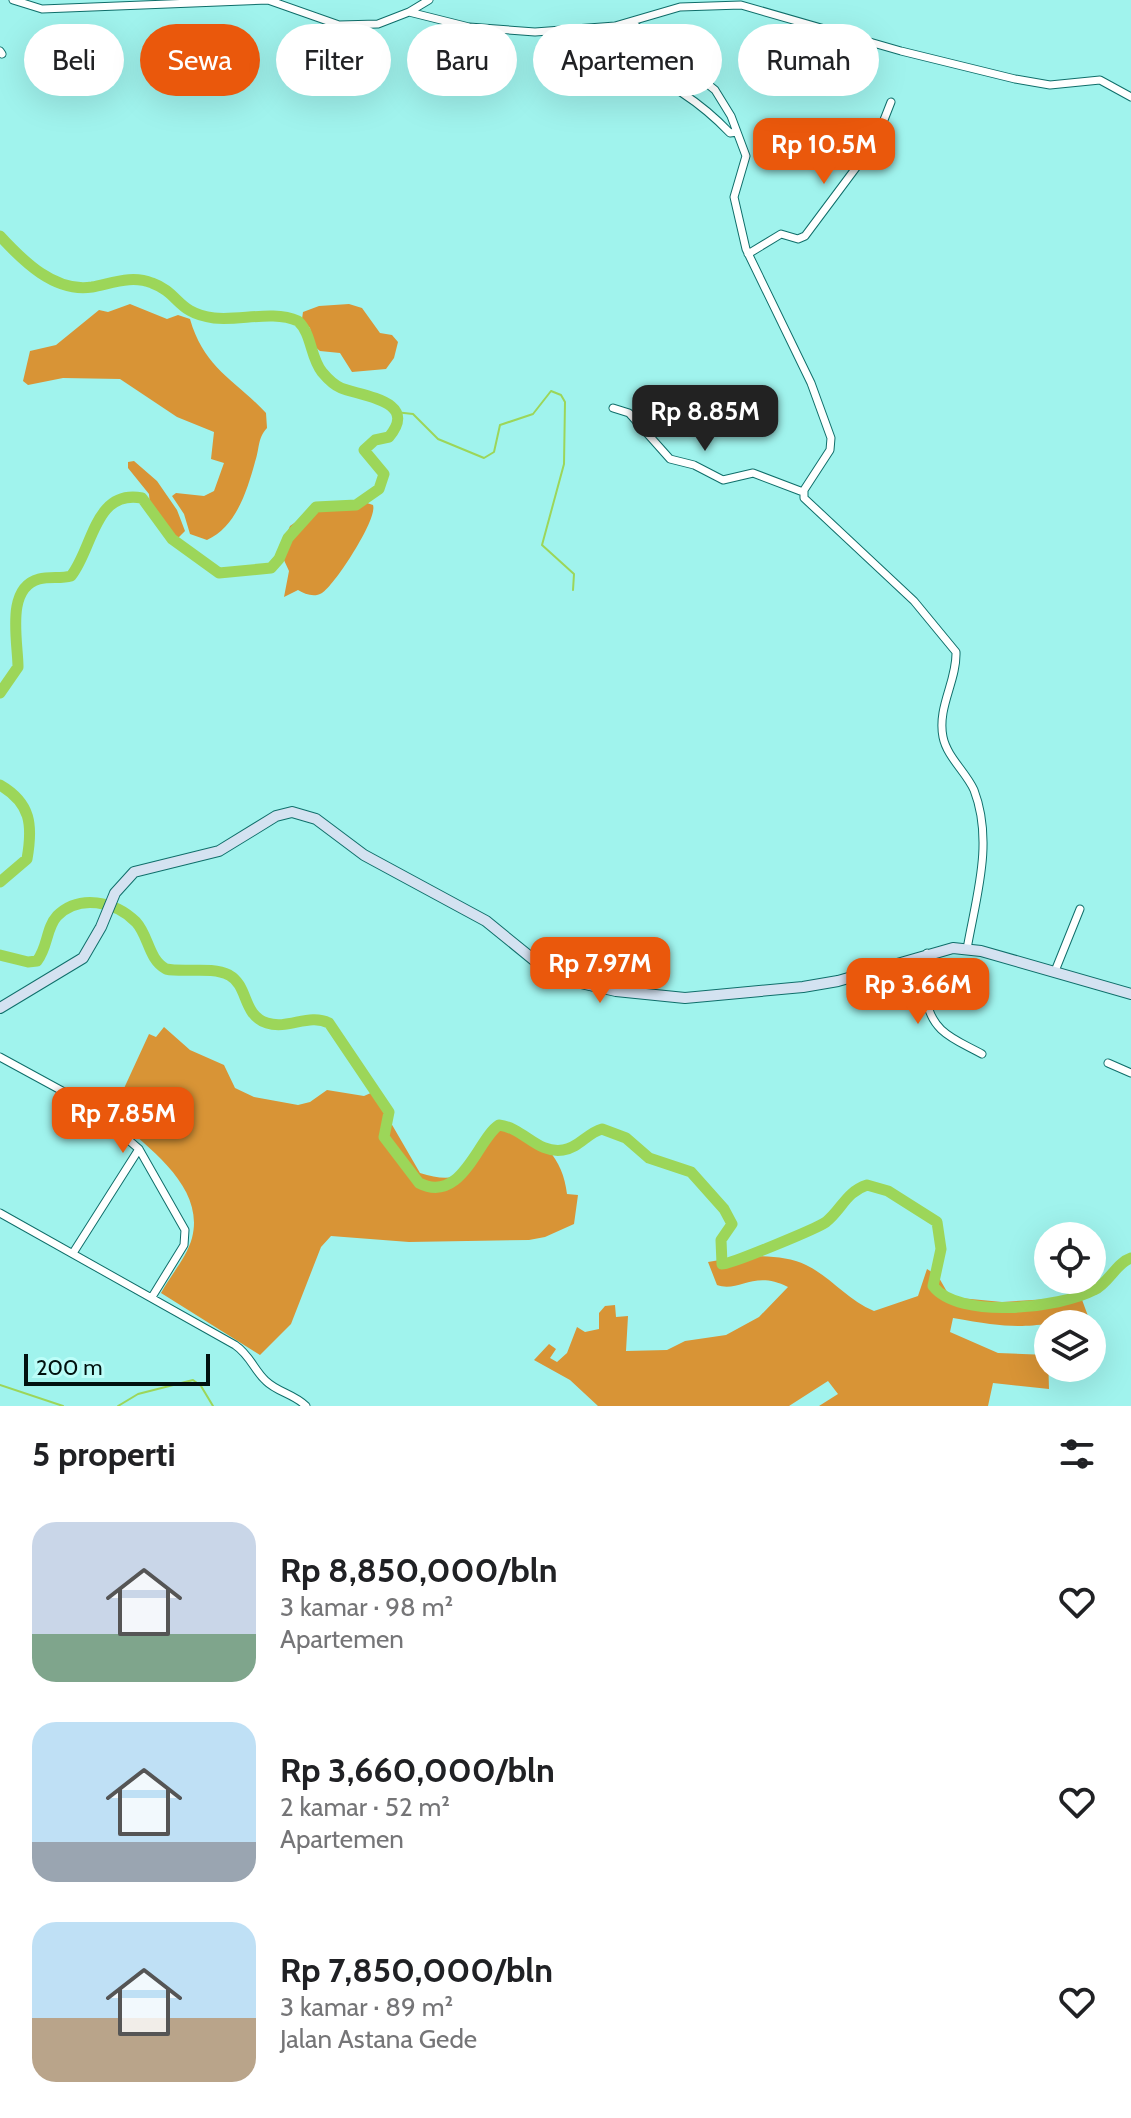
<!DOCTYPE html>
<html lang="id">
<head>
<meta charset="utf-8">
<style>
	:root { --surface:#fff; --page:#f6f6f6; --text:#202124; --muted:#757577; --accent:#ea580c }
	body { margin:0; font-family:Cabin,sans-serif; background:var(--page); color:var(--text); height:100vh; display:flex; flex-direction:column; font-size:30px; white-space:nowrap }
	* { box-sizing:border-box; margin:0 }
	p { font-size:26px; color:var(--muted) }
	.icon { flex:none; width:44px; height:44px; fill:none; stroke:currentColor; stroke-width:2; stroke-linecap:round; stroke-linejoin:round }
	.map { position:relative; height:1406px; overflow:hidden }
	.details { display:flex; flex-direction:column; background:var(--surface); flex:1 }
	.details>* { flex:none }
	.banner { position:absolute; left:24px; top:24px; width:1084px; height:72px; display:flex; gap:16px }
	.controls { position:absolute; left:1034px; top:1222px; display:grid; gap:16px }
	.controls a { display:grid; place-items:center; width:72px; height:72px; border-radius:50%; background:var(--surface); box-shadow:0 8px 32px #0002; font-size:40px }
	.scale { position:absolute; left:24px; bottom:20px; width:186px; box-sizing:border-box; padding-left:8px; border:4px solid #00110f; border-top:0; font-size:22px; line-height:28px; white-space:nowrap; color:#00110f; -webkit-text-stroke:6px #bcfdf8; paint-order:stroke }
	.price { position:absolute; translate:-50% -68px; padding:0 18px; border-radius:16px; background:var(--accent); color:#fff; font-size:26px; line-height:52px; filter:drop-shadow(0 2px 4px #0008) }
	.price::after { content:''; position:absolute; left:50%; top:48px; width:24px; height:18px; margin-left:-12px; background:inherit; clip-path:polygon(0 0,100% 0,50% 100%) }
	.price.active { background:#222; color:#fff }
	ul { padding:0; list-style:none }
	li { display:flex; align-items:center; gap:24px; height:200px; padding:0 32px }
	li span { display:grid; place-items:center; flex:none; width:224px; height:160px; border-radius:24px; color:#555 }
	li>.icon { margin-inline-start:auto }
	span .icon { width:96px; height:96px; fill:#fffc; stroke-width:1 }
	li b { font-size:34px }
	h2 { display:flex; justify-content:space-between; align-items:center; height:96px; padding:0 32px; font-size:34px }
	.pill { padding:0 28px; border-radius:36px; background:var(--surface); box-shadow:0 8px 32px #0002; font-size:28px; line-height:72px }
	.pill.active { background:var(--accent); color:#fff }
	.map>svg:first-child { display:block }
	.forest { fill:#d89436 }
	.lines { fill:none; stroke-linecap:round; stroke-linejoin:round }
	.stream { stroke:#9cd659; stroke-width:2 }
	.river { stroke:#9cd659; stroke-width:11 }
	.street-casing { stroke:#0f6e6a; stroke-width:9 }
	.secondary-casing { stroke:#0f6e6a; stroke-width:12 }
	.street { stroke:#fff; stroke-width:7 }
	.secondary { stroke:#d4e2f1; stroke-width:10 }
</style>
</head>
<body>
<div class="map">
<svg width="1131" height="1406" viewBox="0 0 1131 1406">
	<rect width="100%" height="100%" fill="#a0f3ed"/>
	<!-- forest -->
	<path class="forest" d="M130,304L167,319L178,315L190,319C204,368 234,379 266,413L267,428C257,439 260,448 255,462C247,491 236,527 207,540L190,534L184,514L172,496L176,493L204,496L214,491L224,463L211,459L214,432L177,417L120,379L63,378L28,385L23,381L30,351L56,345L99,310L108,312Z
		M349,304L362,308L380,333L392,335L398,342L394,358L386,369L352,372L340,353L320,351L314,346L310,328L302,319L303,312L319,306Z
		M134,461L157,481L177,510L185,531L179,537H167L151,516L149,494L128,468V462Z
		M367,503L373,505C378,519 334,586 322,593C314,598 305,594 298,590L284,597L289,571L283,558L284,540L290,526L315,509L350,510Z
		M164,1027L190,1050L224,1065L235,1088L254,1097L298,1105L310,1102L327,1090L364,1096L373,1092L420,1173C459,1186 478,1172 490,1135L506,1125C541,1135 563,1158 567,1194L578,1195L574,1224L545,1237L529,1240L409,1242L331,1236L321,1247L291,1324L260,1355L161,1293C170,1276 187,1257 192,1238C205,1188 152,1151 119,1121L120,1097L149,1034L156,1037Z
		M743,1256C763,1256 788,1256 806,1265C831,1277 847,1300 874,1311L918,1296L927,1269L938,1276L950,1297L1002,1302L1081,1297L1088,1316C1027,1329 1015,1329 953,1318L950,1332L998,1353L1048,1355L1049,1389L993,1383L988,1406H819L838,1394L828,1381L789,1406H598L570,1380L534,1360L549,1344L556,1349L550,1358L557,1362L567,1353L577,1327L585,1332L599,1329V1313L605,1306L615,1305L616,1317L628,1316L626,1351L667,1350L685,1341L726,1335L759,1317L788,1287C754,1269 739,1293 717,1285L708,1262Z"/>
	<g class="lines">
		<!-- stream -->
		<path class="stream" d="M395,412L413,414L438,439L484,458L494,452L500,425L533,414L551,391L561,395L565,402L564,464L542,545L574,574L573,590
			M0,1385L63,1406
			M118,1406L138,1394L193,1380L201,1386L213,1406"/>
		<!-- river -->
		<path class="river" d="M0,236C23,261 55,293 92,287C113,283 132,275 152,283C180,293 176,313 214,318C240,321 273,310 298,321C312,334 310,357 322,372C327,378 334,385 341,388C360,396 420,400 389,437L375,440L364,450L384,474L379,489L356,505L316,507L288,538L279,559L271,568L219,573L172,539L142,498C94,489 93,549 71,576C61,579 50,576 39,579C5,588 18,642 18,667L0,693
			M0,785C31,803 33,825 27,859L0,882
			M0,955L28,962L37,961C48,947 46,928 57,916C79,894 115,901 136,922C149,936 148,959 166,969C185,973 211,966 229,975C249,986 242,1015 267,1023C288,1030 309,1013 329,1023L389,1112L384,1137L419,1183C462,1205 478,1138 499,1125C524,1128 537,1154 563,1150C579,1148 587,1133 602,1129L626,1138L649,1158L691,1172L724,1209L732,1224L721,1240L722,1264C729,1265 818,1228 826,1222C842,1209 846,1192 867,1185L888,1191L937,1222L941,1249L933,1286C959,1320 1060,1308 1094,1290C1109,1283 1116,1263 1131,1258"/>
		<defs>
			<path id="street" d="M13,0L42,9L268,0L339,25L378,24L409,12L469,27L535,32L615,26L680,7L741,5L901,51L1015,79L1050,85L1100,80L1131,97
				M409,12L429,0
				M631,22L715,90L731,116L746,156L734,197L746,249L811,383L831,438L830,450L804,490V498L914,601L956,652C957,681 937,707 943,737C947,757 966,772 974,790C994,842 976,897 967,949
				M0,51L2,54
				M596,90C605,85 616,78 625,75C658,67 710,112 730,133L737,132
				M748,254L781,234L798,239L805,236L858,165L871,153L891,102
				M613,408L629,413L670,459L694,465L723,480L753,473L803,492
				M927,953L935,981L926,997C931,1033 955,1039 982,1054
				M1055,971L1080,909
				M0,1057L88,1105L139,1149L185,1230L184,1245L152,1297
				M1108,1063L1131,1073
				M0,1213L235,1345C250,1355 254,1370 266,1381C277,1392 294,1394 306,1406
				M73,1253L139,1149"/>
			<path id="secondary" d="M0,1008L83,958L101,927L115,893L134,872L219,851L276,816L292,812L316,819L364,855L486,921L545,969L572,981L616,991L685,998L803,987L838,981L953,948L981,951L1131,994"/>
		</defs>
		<!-- street casing -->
		<use href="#street" class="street-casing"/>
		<!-- secondary casing -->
		<use href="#secondary" class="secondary-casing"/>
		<!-- street -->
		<use href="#street" class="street"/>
		<!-- secondary -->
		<use href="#secondary" class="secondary"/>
	</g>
</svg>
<div class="controls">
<a><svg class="icon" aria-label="locate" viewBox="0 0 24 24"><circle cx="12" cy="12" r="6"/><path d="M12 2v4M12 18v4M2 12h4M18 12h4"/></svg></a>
<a><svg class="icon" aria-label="layers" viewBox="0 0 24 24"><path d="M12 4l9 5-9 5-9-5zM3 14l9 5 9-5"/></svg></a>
</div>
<div class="scale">200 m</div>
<b class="price" style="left:824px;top:186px">Rp 10.5M</b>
<b class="price active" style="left:705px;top:453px">Rp 8.85M</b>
<b class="price" style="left:600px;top:1005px">Rp 7.97M</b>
<b class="price" style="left:918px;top:1026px">Rp 3.66M</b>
<b class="price" style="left:123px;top:1155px">Rp 7.85M</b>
<div class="banner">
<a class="pill">Beli</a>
<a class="pill active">Sewa</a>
<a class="pill">Filter</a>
<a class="pill">Baru</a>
<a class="pill">Apartemen</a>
<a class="pill">Rumah</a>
</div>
</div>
<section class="details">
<h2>5 properti<svg class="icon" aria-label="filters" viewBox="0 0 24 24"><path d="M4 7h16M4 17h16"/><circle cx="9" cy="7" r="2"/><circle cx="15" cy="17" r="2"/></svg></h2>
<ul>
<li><span style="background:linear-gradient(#c9d6e8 70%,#7fa58c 0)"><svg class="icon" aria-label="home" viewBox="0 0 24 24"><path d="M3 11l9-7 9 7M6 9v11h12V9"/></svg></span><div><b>Rp 8,850,000/bln</b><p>3 kamar · 98 m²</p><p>Apartemen</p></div><svg class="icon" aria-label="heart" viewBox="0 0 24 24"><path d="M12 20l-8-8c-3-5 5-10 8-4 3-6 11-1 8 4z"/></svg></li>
<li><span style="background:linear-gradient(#bfe0f5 75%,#9aa5b1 0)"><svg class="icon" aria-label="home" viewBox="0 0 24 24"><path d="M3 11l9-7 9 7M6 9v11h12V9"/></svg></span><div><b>Rp 3,660,000/bln</b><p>2 kamar · 52 m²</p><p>Apartemen</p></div><svg class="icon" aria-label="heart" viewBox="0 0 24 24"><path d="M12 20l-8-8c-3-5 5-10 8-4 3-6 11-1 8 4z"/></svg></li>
<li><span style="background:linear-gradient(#bfe0f5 60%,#b9a48a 0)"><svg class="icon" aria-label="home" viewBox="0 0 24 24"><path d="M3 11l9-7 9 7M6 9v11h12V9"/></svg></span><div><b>Rp 7,850,000/bln</b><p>3 kamar · 89 m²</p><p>Jalan Astana Gede</p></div><svg class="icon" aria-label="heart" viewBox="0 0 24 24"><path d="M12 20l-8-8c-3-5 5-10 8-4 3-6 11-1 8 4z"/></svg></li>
</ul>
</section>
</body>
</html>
